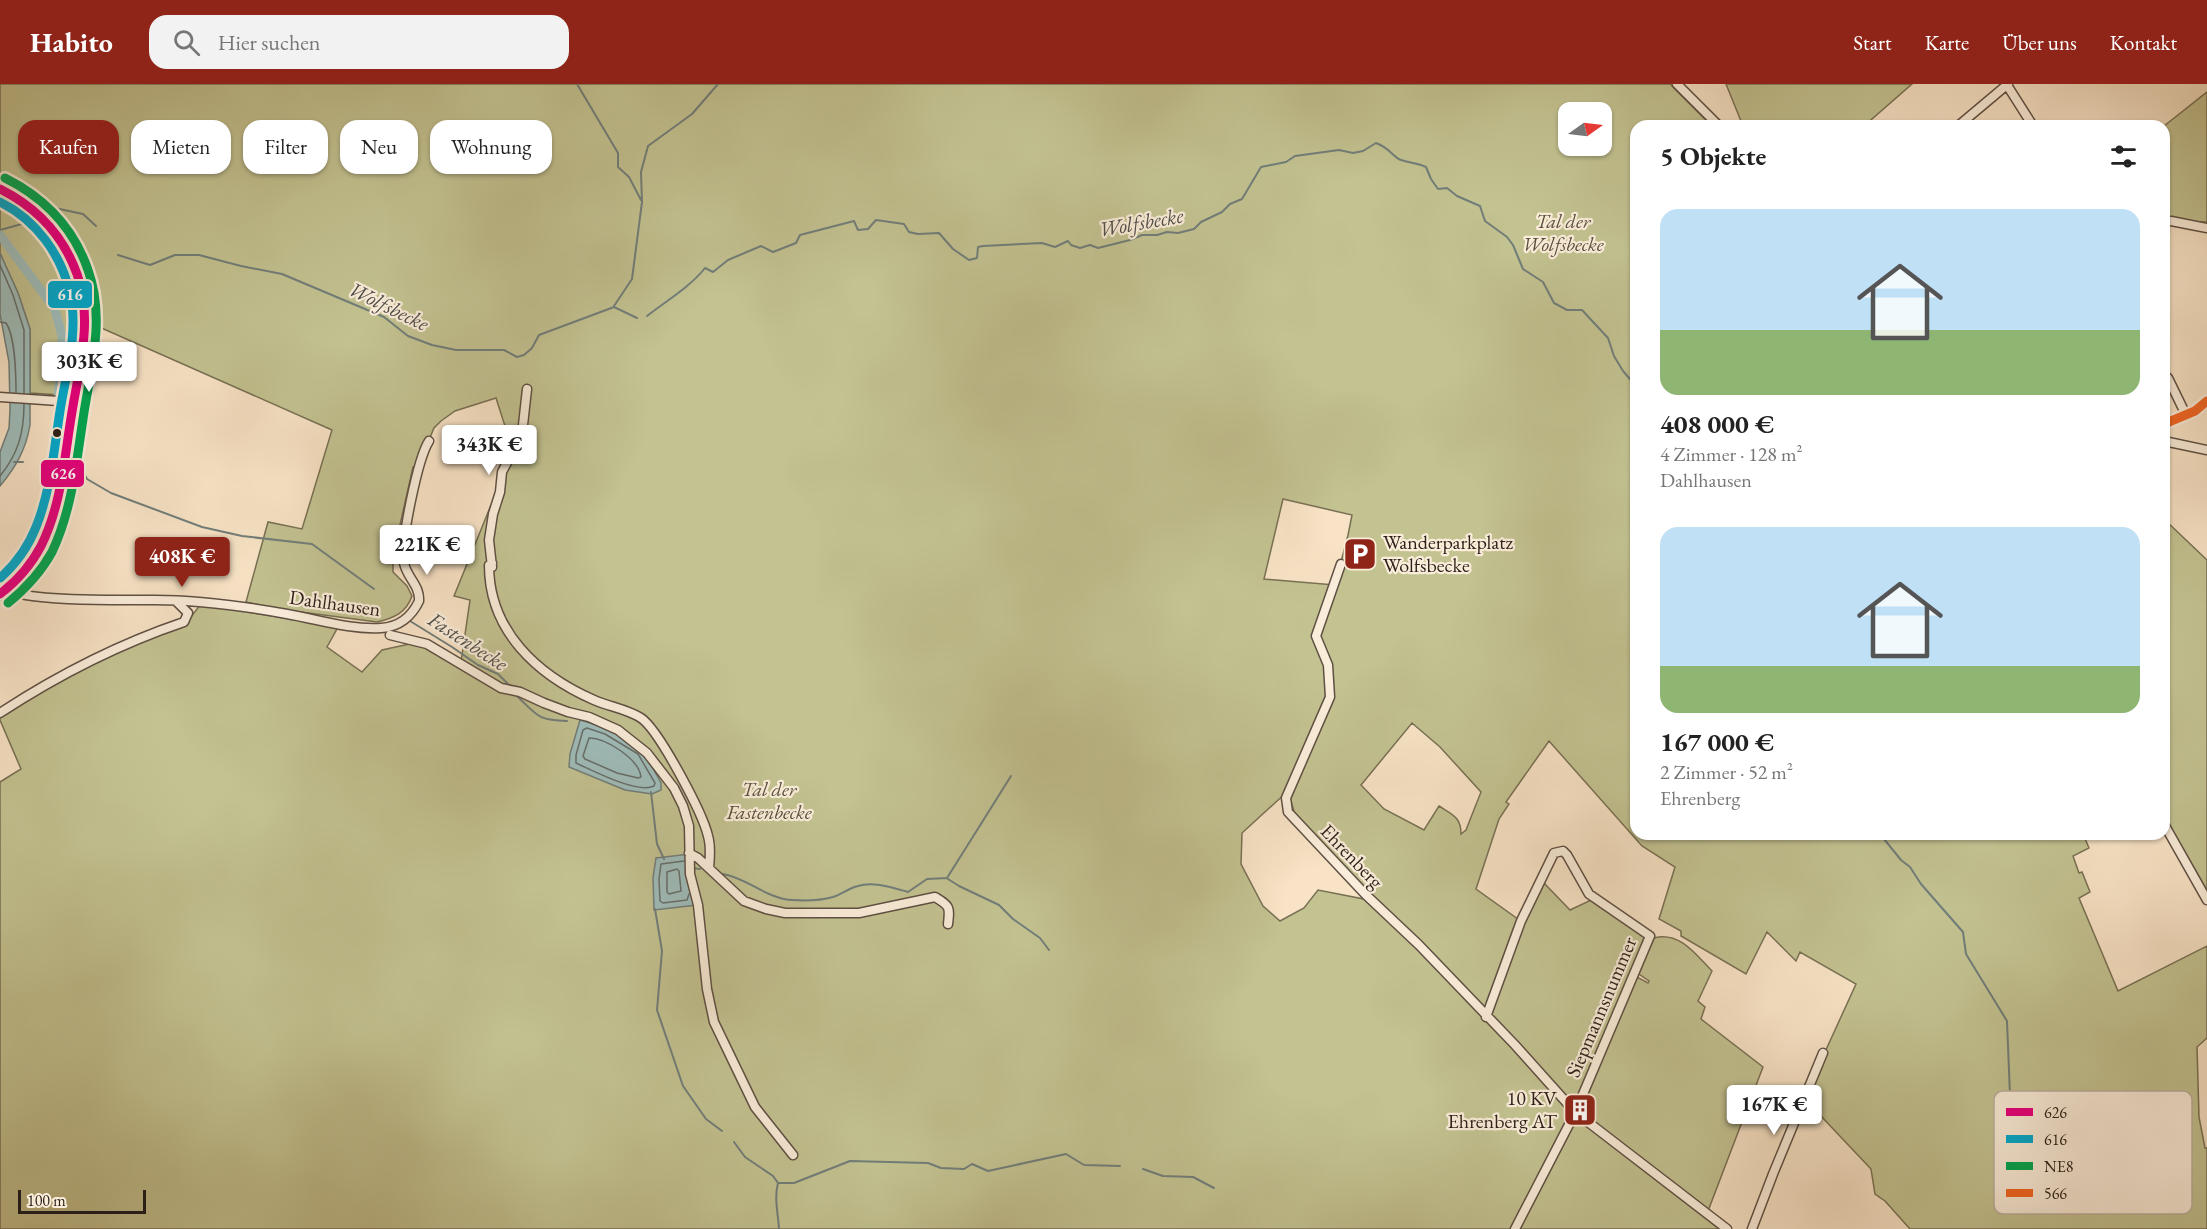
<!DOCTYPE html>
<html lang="de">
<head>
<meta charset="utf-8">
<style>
	:root { --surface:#fff; --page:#f2f2f2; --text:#222; --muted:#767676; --accent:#8f2418 }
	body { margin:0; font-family:"EB Garamond",serif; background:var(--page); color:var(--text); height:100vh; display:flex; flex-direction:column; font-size:22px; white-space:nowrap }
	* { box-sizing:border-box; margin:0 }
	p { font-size:20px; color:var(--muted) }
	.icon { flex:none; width:33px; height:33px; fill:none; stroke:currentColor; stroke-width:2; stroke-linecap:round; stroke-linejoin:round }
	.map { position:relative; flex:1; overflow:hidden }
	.details { position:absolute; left:1630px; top:36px; width:540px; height:720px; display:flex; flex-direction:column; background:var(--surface); border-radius:18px; box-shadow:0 2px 4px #0004 }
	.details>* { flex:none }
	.guide { position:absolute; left:18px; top:36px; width:570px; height:54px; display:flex; gap:12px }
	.needle { width:39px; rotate:76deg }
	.tools { position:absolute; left:1558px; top:18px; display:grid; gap:12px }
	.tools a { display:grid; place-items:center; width:54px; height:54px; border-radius:12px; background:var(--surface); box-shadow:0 2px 4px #0004; font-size:30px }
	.scale { position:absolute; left:18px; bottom:15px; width:128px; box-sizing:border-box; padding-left:6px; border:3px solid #2c1f18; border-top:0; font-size:16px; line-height:21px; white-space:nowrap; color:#2c1f18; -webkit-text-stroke:4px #faedda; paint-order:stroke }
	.price { position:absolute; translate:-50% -51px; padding:0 14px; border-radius:6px; background:#fff; color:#222; font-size:20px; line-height:39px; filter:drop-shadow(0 2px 3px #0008) }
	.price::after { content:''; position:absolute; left:50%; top:36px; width:18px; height:14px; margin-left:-9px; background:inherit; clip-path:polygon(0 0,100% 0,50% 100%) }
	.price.current { background:var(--accent); color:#fff }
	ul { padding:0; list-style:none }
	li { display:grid; align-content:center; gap:12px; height:318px; padding:0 30px }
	li span { display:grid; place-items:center; height:186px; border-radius:18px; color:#555 }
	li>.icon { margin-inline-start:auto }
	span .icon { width:108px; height:108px; fill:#fffc; stroke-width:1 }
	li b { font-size:26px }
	h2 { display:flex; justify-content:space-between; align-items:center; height:72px; padding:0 30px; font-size:26px }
	.pill { padding:0 21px; border-radius:18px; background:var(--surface); box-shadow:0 2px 4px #0004; font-size:21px; line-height:54px }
	.pill.current { background:var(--accent); color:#fff }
	header { display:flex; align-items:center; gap:36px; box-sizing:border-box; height:84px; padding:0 30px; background:var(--accent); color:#fff }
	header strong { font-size:28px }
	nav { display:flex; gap:33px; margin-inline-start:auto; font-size:21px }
	.search { width:420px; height:54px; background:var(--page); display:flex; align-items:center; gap:15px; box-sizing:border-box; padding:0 21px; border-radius:18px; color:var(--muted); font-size:22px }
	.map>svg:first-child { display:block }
	.green { fill:#c3c291; stroke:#787054; stroke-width:1.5; fill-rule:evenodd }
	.water { fill:#9fbdbb; stroke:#717e7a; stroke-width:1.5 }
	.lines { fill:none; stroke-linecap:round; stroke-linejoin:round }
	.shore { stroke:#666e6a; stroke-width:1.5 }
	.stream { stroke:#717e7a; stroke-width:2 }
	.canal { stroke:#9fbdbb; stroke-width:9 }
	.minor-casing { stroke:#5f5044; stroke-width:11 }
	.major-casing { stroke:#2c1f18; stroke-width:14 }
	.minor { stroke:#faedda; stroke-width:8 }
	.major { stroke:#f8e3c6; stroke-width:10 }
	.bus-1-casing { stroke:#faedda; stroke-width:14 }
	.bus-2-casing { stroke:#faedda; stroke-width:14 }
	.bus-3-casing { stroke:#faedda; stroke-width:14 }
	.bus-4-casing { stroke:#faedda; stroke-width:14 }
	.bus-1 { stroke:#e5007d; stroke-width:9 }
	.bus-2 { stroke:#00a9ce; stroke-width:9 }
	.bus-3 { stroke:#00a651; stroke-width:9 }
	.bus-4 { stroke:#f26522; stroke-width:9 }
	.bus-dot { fill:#2c1f18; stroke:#faedda; stroke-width:2 }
	.labels { text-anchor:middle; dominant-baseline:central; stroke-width:4.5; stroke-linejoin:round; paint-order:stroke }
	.park-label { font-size:20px; font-style:italic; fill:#59503c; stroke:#faedda }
	.poi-label { font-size:20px; fill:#2c1f18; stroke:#faedda; text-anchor:start }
	.street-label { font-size:20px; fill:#2c1f18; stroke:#faedda }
	.water-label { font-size:21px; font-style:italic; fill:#4e4e49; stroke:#faedda }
	.key { fill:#faedda; stroke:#bcafa0; stroke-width:1.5 }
	.key-label { font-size:16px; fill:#2c1f18 }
	.line-badge { stroke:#faedda; stroke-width:2 }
	.badge-label { font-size:16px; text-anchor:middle; font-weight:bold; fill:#fff }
</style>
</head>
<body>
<header>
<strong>Habito</strong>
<div class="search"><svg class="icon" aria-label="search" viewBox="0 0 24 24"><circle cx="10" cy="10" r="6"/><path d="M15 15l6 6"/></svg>Hier suchen</div>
<nav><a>Start</a><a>Karte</a><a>Über uns</a><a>Kontakt</a></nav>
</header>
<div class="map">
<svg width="2207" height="1145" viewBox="0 0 2207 1145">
	<rect width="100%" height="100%" fill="#f8e3c6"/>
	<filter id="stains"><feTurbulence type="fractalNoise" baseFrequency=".00333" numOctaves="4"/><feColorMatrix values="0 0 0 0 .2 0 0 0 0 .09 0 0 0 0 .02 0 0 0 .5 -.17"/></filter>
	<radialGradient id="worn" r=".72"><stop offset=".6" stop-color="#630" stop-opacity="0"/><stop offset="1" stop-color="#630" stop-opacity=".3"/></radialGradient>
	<!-- green -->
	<path class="green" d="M0,0H1670L1712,42H1636V750H2083L2089,764L2073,772L2079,789L2082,788L2090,808L2079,814L2118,907L2207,862V954L2197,963L2199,1033L2205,1064H2207V1145H1910L1885,1117L1875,1110L1871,1085L1804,1014L1856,900L1800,868L1796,877L1767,848L1746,890L1681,852V847L1659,835L1675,783L1642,762L1549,657L1506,718L1509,720L1499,735L1476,805L1522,838L1488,936L1576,1029L1724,1145H0V698L21,685L0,636V629L50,597L186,539L201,520L338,543L327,563L362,588L382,566L414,559L461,578L470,516L454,512L513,367L496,314L455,327L441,337L434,344L417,384L413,383L393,472V488L407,502L412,512C406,529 394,534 377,538L278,525L246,518L268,438L302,445L332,346L90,239L86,203L70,206L73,250L60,311L30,309V245L18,209L0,170ZM1569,28H1602V62H1569ZM1283,415L1352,431L1348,451L1335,501L1264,495ZM1412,639L1440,663L1481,708L1466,746L1461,750C1461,733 1453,731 1439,722L1424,746L1384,725L1361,701ZM1288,707L1295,731L1364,815L1318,806L1304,824L1280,837L1263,822L1241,780L1242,749Z
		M1726,0H1912L1864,42H1743Z
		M2207,8V138L2176,137L2165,133L2164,42Z
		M2165,436L2207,476V813L2200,795L2165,738Z
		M1544,799L1570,826L1591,816L1647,853L1631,890L1648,899L1649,897L1636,888L1654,854C1680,847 1696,871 1712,887L1698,917L1705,923L1701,935L1763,983L1708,1127L1583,1032L1590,1012L1585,1008V996L1574,1021L1494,936L1492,930L1523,839Z"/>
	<!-- water -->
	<path class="water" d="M0,169L18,209L30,245V341C26,365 16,383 0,402V368L9,344L10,325L9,278L0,230Z
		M580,636L607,644L643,666L661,699V706L652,710L625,706L569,683L570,670Z
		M690,770L697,821L654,826L653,794L656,774Z"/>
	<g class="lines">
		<!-- shore -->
		<path class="shore" d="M0,181L13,211L24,246V309
			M0,238L6,239C15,252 16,292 16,308
			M0,392C18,370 24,349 24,320
			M587,644L605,650L638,670L655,699L654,702C637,710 594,687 576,679V671L583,646Z
			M589,654C606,654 639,675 641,693L638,694L617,689L585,675L583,672Z
			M684,777L661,780L659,795L660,817L663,819L687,816L689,810
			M677,785L679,787L681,807L669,810L667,808V788Z"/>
		<!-- stream -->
		<path class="stream" d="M577,0L618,69V83L629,93L641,116
			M50,123L83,130L96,142
			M0,146L29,138
			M118,171L150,181L175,171H199L241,182L282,190L384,233L408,252L432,261L456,266H504L517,273L524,271L532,264L539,251L614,223L637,234
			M614,222L632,195L642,118L641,88L648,62L692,30L718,0
			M647,232C666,217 690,203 705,184L713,188L728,176L761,162L773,168L796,159L800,151L854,137L858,146L868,145L876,136L904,140L909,148L918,150L939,149L953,165L969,176L977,174L978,163L983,162L1042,159L1055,163L1068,157L1071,161L1080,164L1090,161L1098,164L1130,156L1142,151H1157L1167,148L1178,149L1194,145L1201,138L1222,128L1230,120L1242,115L1261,83L1286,78L1295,72L1339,66L1353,69L1363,67L1376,59C1390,64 1393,73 1401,76C1410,79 1418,79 1426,83L1431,95L1438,105L1447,104L1457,112L1480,122L1485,137L1507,153L1513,161L1523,185L1543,198L1554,219L1567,226H1582L1608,254L1614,272L1623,287L1636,302
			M74,372L87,395L111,409L202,443L242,452L312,460L374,505
			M14,378H23
			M410,537L452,563L478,581L498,590L510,602
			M517,612C538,632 537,636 567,637
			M651,708L657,760L664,775
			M1880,750L1901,776L1910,783L1921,800L1963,848L1966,870L2007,937L2011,1036
			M692,784L700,785
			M723,790C747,794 766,814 791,816C805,817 819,817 833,813C842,810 849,804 858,802C874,797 893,804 908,808L927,795L947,794L1011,692
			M948,795L959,802L999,821L1013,835L1040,854L1049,866
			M655,825L662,867L657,926L683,1002L706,1035L722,1047
			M734,1058L745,1073L773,1092L778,1099C774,1114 778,1129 779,1145
			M1143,1085L1163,1092L1193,1093L1214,1104
			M778,1099H794L850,1077L928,1079L941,1084L964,1085L972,1080L988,1087L1066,1070L1084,1081L1120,1082"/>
		<!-- canal -->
		<path class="canal" d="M0,151L55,225L62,252V283L58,311"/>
		<defs>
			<path id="minor" d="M1677,0L1719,42
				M2007,1L2033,42
				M1958,42L2008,0
				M2171,137L2207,144
				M2164,291L2168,294L2186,331
				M0,313L73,318
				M2164,340L2195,327L2207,317
				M2164,357L2207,366
				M492,479L489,481C489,547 537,591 594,616C610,623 627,625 641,634C659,646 703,730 708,752C711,762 710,774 709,784
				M1341,480L1316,552L1328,581L1330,613L1286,714L1288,728L1365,810L1419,861L1515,961L1575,1028L1727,1145
				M492,483L489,456L493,430L500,408L502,388L522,350L527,305
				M7,505C23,518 129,516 155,516C199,516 243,522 287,530C317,535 350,546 381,544C399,543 412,532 419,517C420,501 407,494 404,479C400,459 418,374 429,357
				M390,551L427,560L501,604L520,608L544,619L568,628L589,633L618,646L647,669L674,704L683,722L689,742L690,790L698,821L707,905L714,938L755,1023L793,1071
				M0,629C58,591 119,560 184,538L188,529L176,517
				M2164,740L2207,816
				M689,769L698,774L744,817L766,825L785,829H859L935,813C950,822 950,823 948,840
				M1486,933L1521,837L1554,769L1563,767L1567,771L1589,810L1650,852L1575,1029L1515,1145
				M1752,1145L1773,1090L1823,969"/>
			<path id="major" d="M0,105C42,122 73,164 82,208C90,245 78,284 73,320C65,367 63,419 41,462C31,481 17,497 0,510"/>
		</defs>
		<!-- minor casing -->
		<use href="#minor" class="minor-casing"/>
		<!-- major casing -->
		<use href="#major" class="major-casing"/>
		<!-- minor -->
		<use href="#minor" class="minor"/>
		<!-- major -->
		<use href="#major" class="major"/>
		<defs>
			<path id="bus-1" d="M0,105C36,123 63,151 77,190C94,237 78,287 71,334C64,377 61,422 41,462C31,481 17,497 0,510"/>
			<path id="bus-2" d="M0,118C36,136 61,170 70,209C79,248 66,289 60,327C54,365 51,406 36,443C28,463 16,480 0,494"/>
			<path id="bus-3" d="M5,94C45,114 74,145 88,186C106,235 90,286 83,335C76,380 72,426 52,468C41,488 25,505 8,519"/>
			<path id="bus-4" d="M2164,340L2195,327L2207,317"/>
		</defs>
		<!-- bus-1 casing -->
		<use href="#bus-1" class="bus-1-casing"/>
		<!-- bus-2 casing -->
		<use href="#bus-2" class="bus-2-casing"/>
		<!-- bus-3 casing -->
		<use href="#bus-3" class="bus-3-casing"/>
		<!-- bus-4 casing -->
		<use href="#bus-4" class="bus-4-casing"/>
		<!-- bus-1 -->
		<use href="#bus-1" class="bus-1"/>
		<!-- bus-2 -->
		<use href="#bus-2" class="bus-2"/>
		<!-- bus-3 -->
		<use href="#bus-3" class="bus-3"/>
		<!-- bus-4 -->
		<use href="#bus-4" class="bus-4"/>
	</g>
	<!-- icons -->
	<defs>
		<symbol id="parking-square" viewBox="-11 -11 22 22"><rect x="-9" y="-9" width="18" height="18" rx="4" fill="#8f2418" stroke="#faedda"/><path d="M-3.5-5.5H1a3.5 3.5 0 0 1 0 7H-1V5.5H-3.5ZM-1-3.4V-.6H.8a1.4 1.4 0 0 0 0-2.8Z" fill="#fff"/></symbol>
		<symbol id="building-square" viewBox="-11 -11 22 22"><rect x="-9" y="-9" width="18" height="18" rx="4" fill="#8f2418" stroke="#faedda"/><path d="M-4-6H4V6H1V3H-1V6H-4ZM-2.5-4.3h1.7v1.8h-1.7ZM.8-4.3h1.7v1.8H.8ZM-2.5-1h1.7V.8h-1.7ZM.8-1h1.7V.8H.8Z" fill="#fff"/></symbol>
	</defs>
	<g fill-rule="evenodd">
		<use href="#parking-square" x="1341" y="451" width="38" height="38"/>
		<use href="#building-square" x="1561" y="1007" width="38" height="38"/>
	</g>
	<!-- markers -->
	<circle class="bus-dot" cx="57" cy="349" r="5"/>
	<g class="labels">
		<!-- park labels -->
		<g class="park-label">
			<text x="1563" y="137">Tal der<tspan x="1563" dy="23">Wolfsbecke</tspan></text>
			<text x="769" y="705">Tal der<tspan x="769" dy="23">Fastenbecke</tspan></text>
		</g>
		<!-- poi labels -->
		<g class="poi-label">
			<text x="1383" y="458">Wanderparkplatz<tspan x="1383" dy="23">Wolfsbecke</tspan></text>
			<text x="1557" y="1014" text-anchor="end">10 KV<tspan x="1557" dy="23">Ehrenberg AT</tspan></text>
		</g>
		<!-- street labels -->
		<g class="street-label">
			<text transform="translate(335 519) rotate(8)">Dahlhausen</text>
			<text transform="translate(1352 772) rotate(46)">Ehrenberg</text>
			<text transform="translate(1601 923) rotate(-67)">Siepmannsnummer</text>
		</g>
		<!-- water labels -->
		<g class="water-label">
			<text transform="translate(1141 138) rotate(-10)">Wolfsbecke</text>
			<text transform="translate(389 222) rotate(26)">Wolfsbecke</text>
			<text transform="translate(468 557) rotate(33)">Fastenbecke</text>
		</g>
	</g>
	<!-- legend -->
	<rect x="1994" y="1007" width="198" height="123" rx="9" class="key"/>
	<rect x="2006" y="1024" width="27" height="8" fill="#e5007d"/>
	<rect x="2006" y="1051" width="27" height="8" fill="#00a9ce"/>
	<rect x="2006" y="1078" width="27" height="8" fill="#00a651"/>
	<rect x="2006" y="1105" width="27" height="8" fill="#f26522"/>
	<g class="key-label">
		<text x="2044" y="1034">626</text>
		<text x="2044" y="1061">616</text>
		<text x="2044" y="1088">NE8</text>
		<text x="2044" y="1115">566</text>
	</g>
	<g class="line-badge">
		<rect x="47" y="196" width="46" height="29" rx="6" fill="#00a9ce"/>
		<rect x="40" y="375" width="45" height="29" rx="6" fill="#e5007d"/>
	</g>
	<g class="badge-label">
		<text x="70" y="216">616</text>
		<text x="63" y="395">626</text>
	</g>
	<rect width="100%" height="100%" filter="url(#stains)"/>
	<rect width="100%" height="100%" fill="url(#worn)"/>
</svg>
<div class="tools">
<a><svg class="needle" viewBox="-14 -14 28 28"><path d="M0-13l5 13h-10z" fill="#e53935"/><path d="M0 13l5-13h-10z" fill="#767676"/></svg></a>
</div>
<div class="scale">100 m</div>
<b class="price" style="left:89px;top:309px">303K €</b>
<b class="price" style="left:489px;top:392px">343K €</b>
<b class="price" style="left:427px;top:492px">221K €</b>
<b class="price current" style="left:182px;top:504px">408K €</b>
<b class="price" style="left:1774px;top:1052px">167K €</b>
<div class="guide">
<a class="pill current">Kaufen</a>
<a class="pill">Mieten</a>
<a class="pill">Filter</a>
<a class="pill">Neu</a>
<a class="pill">Wohnung</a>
</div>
<section class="details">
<h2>5 Objekte<svg class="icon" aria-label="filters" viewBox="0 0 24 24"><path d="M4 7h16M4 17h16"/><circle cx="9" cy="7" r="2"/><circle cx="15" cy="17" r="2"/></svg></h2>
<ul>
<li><span style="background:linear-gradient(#bfe0f5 65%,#8fb573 0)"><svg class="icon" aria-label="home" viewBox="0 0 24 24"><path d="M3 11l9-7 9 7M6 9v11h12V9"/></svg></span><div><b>408 000 €</b><p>4 Zimmer · 128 m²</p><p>Dahlhausen</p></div></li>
<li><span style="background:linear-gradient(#bfe0f5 75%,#8fb573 0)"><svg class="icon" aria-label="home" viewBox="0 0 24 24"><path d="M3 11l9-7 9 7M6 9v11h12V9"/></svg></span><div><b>167 000 €</b><p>2 Zimmer · 52 m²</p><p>Ehrenberg</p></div></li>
</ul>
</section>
</div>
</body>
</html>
